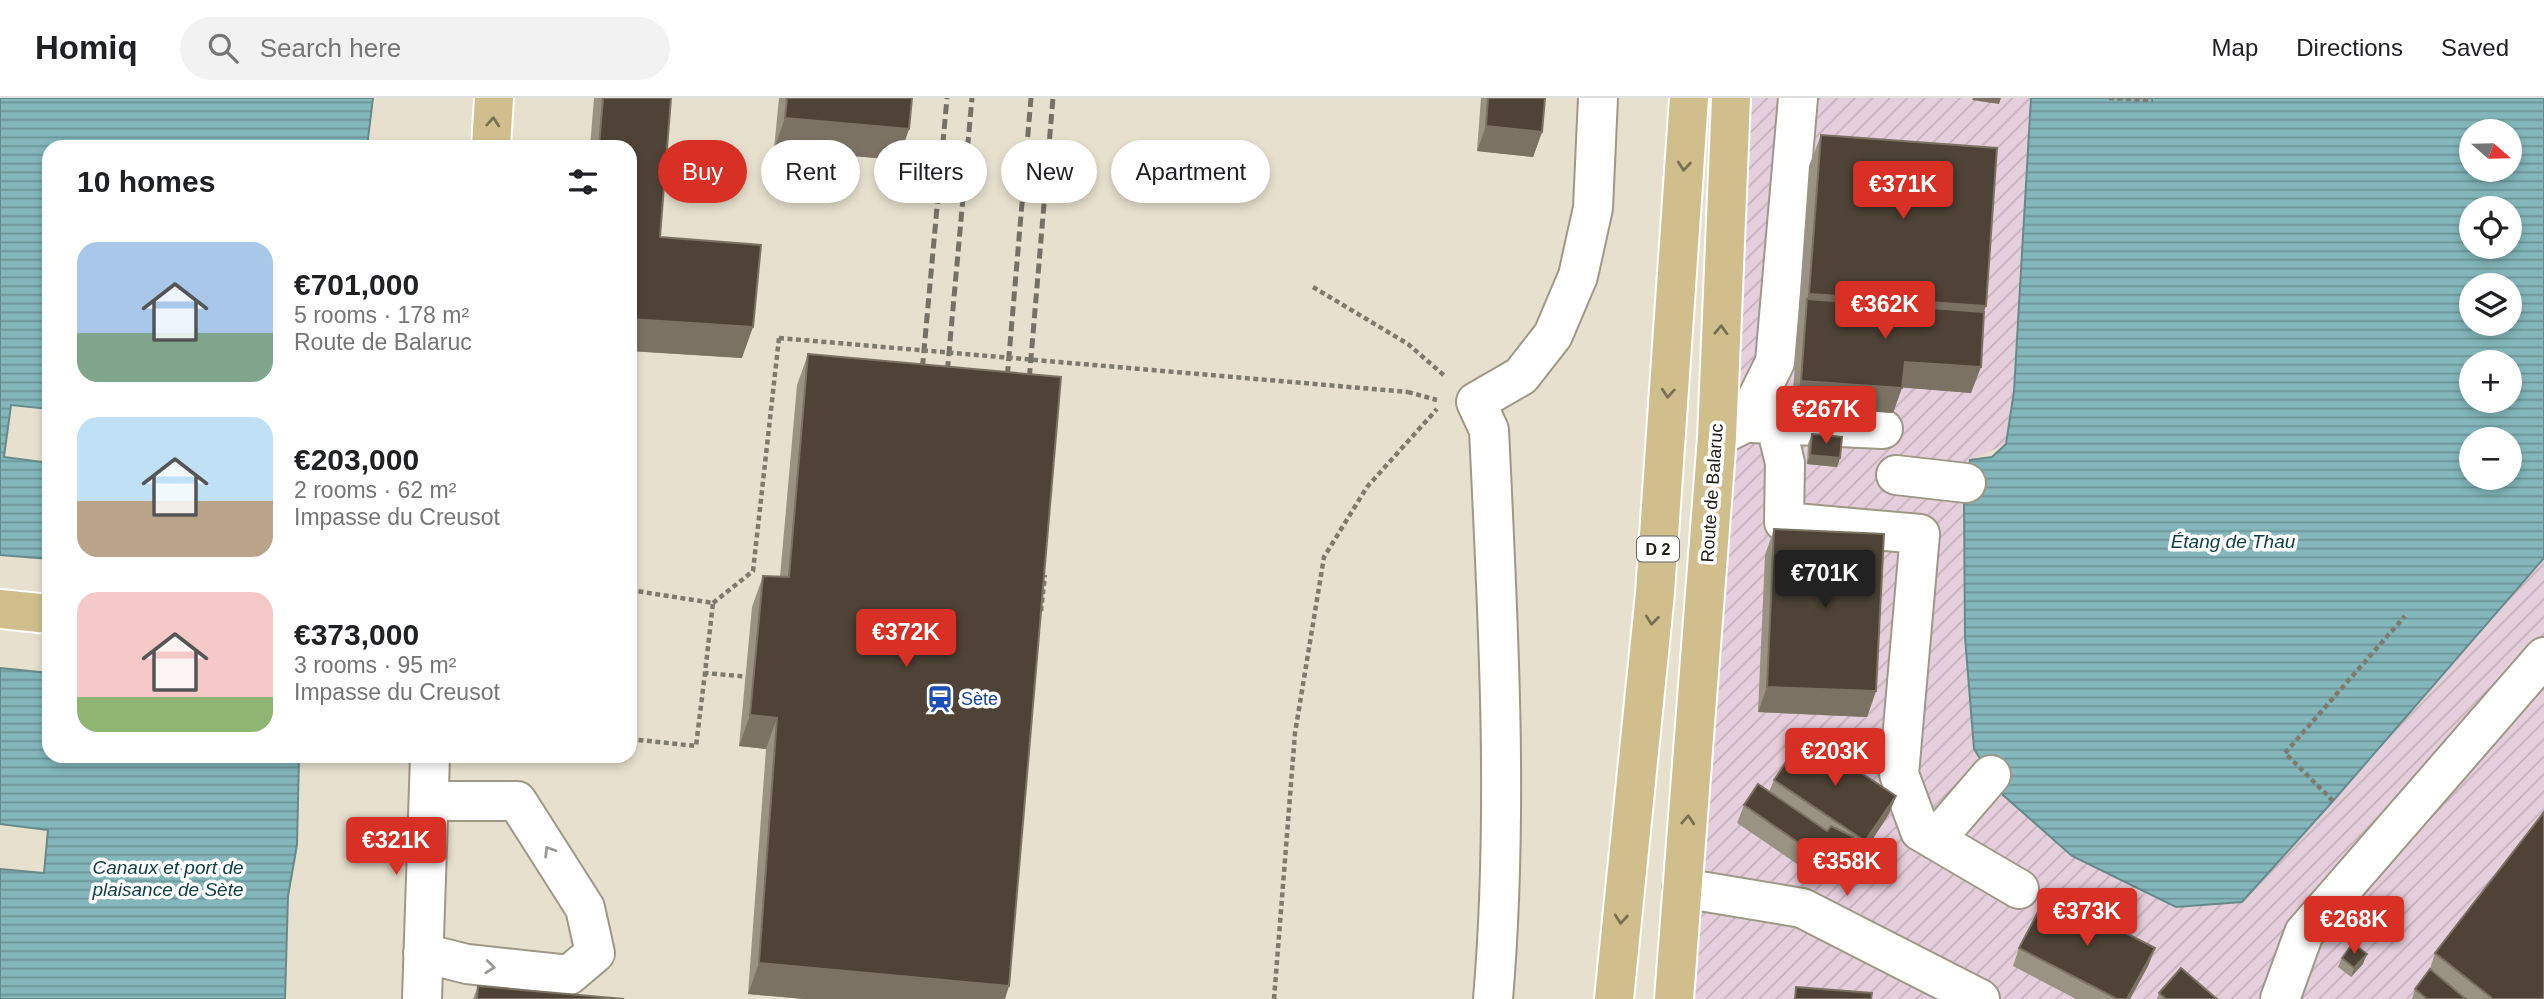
<!DOCTYPE html>
<html lang="en">
<head>
<meta charset="utf-8">
<style>
	:root { --surface:#fff; --page:#f2f2f2; --text:#202124; --muted:#757577; --line:#e0e0e0; --accent:#d93025 }
	body { margin:0; font-family:Helvetica,sans-serif; background:var(--page); color:var(--text); height:100vh; display:flex; flex-direction:column; font-size:26px; white-space:nowrap }
	* { box-sizing:border-box; margin:0 }
	p { font-size:23px; color:var(--muted) }
	.icon { flex:none; width:38px; height:38px; fill:none; stroke:currentColor; stroke-width:2; stroke-linecap:round; stroke-linejoin:round }
	.map { position:relative; flex:1; overflow:hidden }
	.sheet { position:absolute; left:42px; top:42px; width:595px; height:623px; display:flex; flex-direction:column; background:var(--surface); border-radius:21px; box-shadow:0 4px 10px #0003 }
	.sheet>* { flex:none }
	.top-card { position:absolute; left:658px; top:42px; width:665px; height:63px; display:flex; gap:14px }
	.needle { width:46px; rotate:110deg }
	.buttons { position:absolute; left:2459px; top:21px; display:grid; gap:14px }
	.buttons a { display:grid; place-items:center; width:63px; height:63px; border-radius:50%; background:var(--surface); box-shadow:0 4px 10px #0003; font-size:35px }
	.price { position:absolute; translate:-50% -60px; padding:0 16px; border-radius:7px; background:var(--accent); color:#fff; font-size:23px; line-height:46px; filter:drop-shadow(0 2px 4px #0008) }
	.price::after { content:''; position:absolute; left:50%; top:42px; width:21px; height:16px; margin-left:-10px; background:inherit; clip-path:polygon(0 0,100% 0,50% 100%) }
	.price.active { background:#222; color:#fff }
	ul { padding:0; list-style:none }
	li { display:flex; align-items:center; gap:21px; height:175px; padding:0 35px }
	li span { display:grid; place-items:center; flex:none; width:196px; height:140px; border-radius:21px; color:#555 }
	li>.icon { margin-inline-start:auto }
	span .icon { width:84px; height:84px; fill:#fffc; stroke-width:1 }
	li b { font-size:30px }
	h2 { display:flex; justify-content:space-between; align-items:center; height:84px; padding:0 35px; font-size:30px }
	.tag { padding:0 24px; border-radius:32px; background:var(--surface); box-shadow:0 4px 10px #0003; font-size:24px; line-height:63px }
	.tag.active { background:var(--accent); color:#fff }
	header { display:flex; align-items:center; gap:42px; box-sizing:border-box; height:98px; padding:0 35px; background:var(--surface); border-bottom:2px solid var(--line) }
	header strong { font-size:33px }
	nav { display:flex; gap:38px; margin-inline-start:auto; font-size:24px }
	.search { width:490px; height:63px; background:var(--page); display:flex; align-items:center; gap:18px; box-sizing:border-box; padding:0 24px; border-radius:38px; color:var(--muted); font-size:26px }
	.map>svg:first-child { display:block }
	.industrial { fill:url(#industrial-furrows) }
	.water { fill:url(#water-rules); stroke:#668a8a; stroke-width:2; fill-rule:evenodd }
	.lines { fill:none; stroke-linecap:round; stroke-linejoin:round }
	.minor-casing { stroke:#9e9886; stroke-width:42 }
	.major-casing { stroke:#fff; stroke-width:42 }
	.path { stroke:#7f7a6e; stroke-width:4.5; stroke-dasharray:5 3.5; stroke-linecap:butt }
	.minor { stroke:#fff; stroke-width:38 }
	.major { stroke:#d0bf8d; stroke-width:38 }
	.rail { stroke:#757166; stroke-width:5; stroke-dasharray:10 5; stroke-linecap:butt }
	.path-bridge { stroke:#7f7a6e; stroke-width:4.5; stroke-dasharray:5 3.5; stroke-linecap:butt }
	.wall { fill:#9a9282 }
	.shaded-wall { fill:#7c7264 }
	.building { fill:#4e4336; stroke:#7c7264; stroke-width:2 }
	.oneway { stroke:#797053 }
	.oneway2 { stroke:#9c9b98 }
	.labels { text-anchor:middle; dominant-baseline:central; stroke-width:7; stroke-linejoin:round; paint-order:stroke }
	.shield { fill:#fff; stroke:#64635e; stroke-width:2 }
	.shield-label { font-size:16px; font-weight:bold; fill:#222019 }
	.street-label { font-size:18px; fill:#222019; stroke:#fff }
	.transit-label { font-size:18px; fill:#164399; stroke:#fff; text-anchor:start }
	.water-label { font-size:19px; font-style:italic; fill:#0c3e42; stroke:#fff }
</style>
</head>
<body>
<header>
<strong>Homiq</strong>
<div class="search"><svg class="icon" aria-label="search" viewBox="0 0 24 24"><circle cx="10" cy="10" r="6"/><path d="M15 15l6 6"/></svg>Search here</div>
<nav><a>Map</a><a>Directions</a><a>Saved</a></nav>
</header>
<div class="map">
<svg width="2544" height="901" viewBox="0 0 2544 901">
	<defs>
		<pattern id="industrial-furrows" width="10" height="10" patternUnits="userSpaceOnUse" patternTransform="scale(1.75)"><rect width="10" height="10" fill="#e6cfdc"/><path d="M-1 1l2-2M0 10L10 0M9 11l2-2" fill="none" stroke="#c5b1bc"/></pattern>
		<pattern id="water-rules" width="6" height="5" patternUnits="userSpaceOnUse" patternTransform="scale(1.75)"><rect width="6" height="5" fill="#83b7bb"/><path d="M0 2.5h6" fill="none" stroke="#6b9497"/></pattern>
	</defs>
	<rect width="100%" height="100%" fill="#e7e0ce"/>
	<!-- industrial -->
	<path class="industrial" d="M1734,0H2031L2014,293L2006,346L1970,362L1966,385L2242,803L2333,703L2544,460V901H1678Z"/>
	<!-- water -->
	<path class="water" d="M0,0H373L367,49H49V311L11,307L4,359L49,365V461L0,457Z
		M2031,0H2544V460L2333,703L2242,804L2176,809L2072,758L2003,697L1974,651L1965,539L1964,404L1970,362L1992,359L2006,346L2014,293ZM2471,33H2510V72H2471ZM2471,110H2510V149H2471ZM2471,187H2510V226H2471ZM2471,264H2510V303H2471ZM2471,341H2510V380H2471Z
		M0,570L49,575V658H299L297,747L288,798L285,901H0V771L44,775L48,732L0,726Z"/>
	<g class="lines">
		<defs>
			<path id="minor" d="M1775,324L1785,365L1784,424L1920,436L1899,676L1920,733L2019,791
				M1752,325L1883,331
				M1717,339L1745,325L1775,264L1798,0
				M1896,377L1966,385
				M1935,742L1991,677
				M1682,790L1802,810L1980,901
				M423,855L467,866L569,877L595,855L585,810L517,703H429
				M422,901L430,658
				M1493,901C1509,713 1498,521 1489,332L1476,304L1521,278L1553,237L1578,178L1593,110L1598,0
				M2280,901L2304,835L2544,559"/>
			<path id="major" d="M491,49L494,0
				M0,511L49,516
				M1614,901L1655,495L1689,0
				M1674,901L1717,339L1731,0"/>
		</defs>
		<!-- minor casing -->
		<use href="#minor" class="minor-casing"/>
		<!-- major casing -->
		<use href="#major" class="major-casing"/>
		<!-- path -->
		<path class="path" d="M2109,0L2153,2
			M1313,189L1408,246L1446,279
			M1408,294L1437,302
			M630,492L713,505L705,575L750,579
			M713,505L753,473L779,240
			M1041,513L1045,477
			M630,641L696,648L705,575
			M496,658L506,659
			M2333,703L2285,655L2405,518
			M1274,901L1295,635L1324,459L1367,389L1437,311"/>
		<!-- minor -->
		<use href="#minor" class="minor"/>
		<!-- major -->
		<use href="#major" class="major"/>
		<!-- rail -->
		<path class="rail" d="M921,285L947,0
			M946,288L972,0
			M1006,293L1031,0
			M1028,295L1053,0"/>
		<!-- path-bridge -->
		<path class="path-bridge" d="M779,240L1408,294"/>
	</g>
	<!-- wall -->
	<path class="wall" d="M594,0H671L660,139L742,260L630,253V49H590Z
		M779,0H912L909,31L898,62L774,51Z
		M1481,0H1545L1542,34L1533,59L1477,53Z
		M1821,37L1984,214L1971,295L1902,289L1893,315L1792,308L1809,68Z
		M808,256L1005,901H805L748,896L766,651L739,648L752,509L763,478L780,479L797,287Z
		M1812,336L1840,360L1837,369L1807,366L1808,346Z
		M1774,431L1876,593L1867,619L1758,614L1765,457Z
		M1774,682L1896,698L1889,716L1859,762L1849,755L1835,782L1802,765L1800,768L1737,725L1744,707L1769,694Z
		M2019,850H2155L2148,868L2130,901H2076L2013,868Z
		M2435,855L2544,901H2412L2415,891L2430,871Z
		M2342,860L2363,866L2351,879L2338,869Z
		M478,888L624,901H473Z
		M2159,895L2217,901H2157Z"/>
	<!-- shaded-wall -->
	<path class="shaded-wall" d="M1973,0H2001L1999,6L1972,2Z
		M785,20L909,31L898,62L774,51Z
		M1486,28L1542,34L1533,59L1477,53Z
		M1809,196L1986,208L1975,239L1807,201Z
		M630,221L753,229L742,260L630,253Z
		M1905,264L1981,269L1971,295L1895,289Z
		M1801,283L1902,290L1893,315L1792,308Z
		M1810,357L1840,360L1837,369L1807,366Z
		M1767,589L1876,593L1867,619L1758,614Z
		M750,617L777,620L766,651L739,648Z
		M1896,698L1889,716L1859,762L1865,743Z
		M1854,739L1848,758L1835,782L1842,764Z
		M2155,850L2148,868L2130,901H2127Z
		M2367,856L2363,866L2351,879L2354,870Z
		M759,865L1009,888L1005,901H805L748,896Z"/>
	<!-- building -->
	<path class="building" d="M603,0H671L660,139L761,147L753,229L630,221V49H599Z
		M787,0H912L909,31L785,20Z
		M1488,0H1545L1542,34L1486,28Z
		M1821,37L1997,50L1986,208L1809,196Z
		M1807,201L1984,214L1981,269L1905,264L1902,290L1801,283Z
		M808,256L1061,279L1009,888L759,865L777,620L750,617L763,478L789,479Z
		M1812,336L1842,339L1840,360L1810,357Z
		M1774,431L1884,436L1876,593L1767,589Z
		M1804,637L1896,698L1865,743L1774,682Z
		M1758,686L1827,733L1831,728L1854,739L1842,764L1808,747L1806,750L1744,707Z
		M2544,714V901H2493L2435,855Z
		M2048,795L2155,850L2127,901H2117L2019,850Z
		M2353,845L2367,856L2354,870L2342,860Z
		M2181,870L2217,901H2166L2159,895Z
		M2430,871L2466,901H2427L2415,891Z
		M478,888L624,901H477Z
		M1796,889L1872,895L1871,901H1795Z"/>
	<!-- one-way arrows -->
	<defs><path id="oneway-chevron" d="M-2-3.5L2.5 0L-2 3.5" fill="none" stroke-width="1.6" stroke-linecap="round" stroke-linejoin="round" transform="scale(1.75)"/></defs>
	<g class="oneway">
		<use href="#oneway-chevron" transform="translate(493 24) rotate(-86)"/>
		<use href="#oneway-chevron" transform="translate(1684 68) rotate(95)"/>
		<use href="#oneway-chevron" transform="translate(1721 232) rotate(-88)"/>
		<use href="#oneway-chevron" transform="translate(1668 295) rotate(94)"/>
		<use href="#oneway-chevron" transform="translate(1652 522) rotate(96)"/>
		<use href="#oneway-chevron" transform="translate(1688 722) rotate(-86)"/>
		<use href="#oneway-chevron" transform="translate(1621 821) rotate(95)"/>
	</g>
	<g class="oneway2">
		<use href="#oneway-chevron" transform="translate(549 753) rotate(-122)"/>
		<use href="#oneway-chevron" transform="translate(490 869) rotate(6)"/>
	</g>
	<!-- icons -->
	<defs>
		<symbol id="station-bare" viewBox="-9 -9 18 18"><path d="M-3-6H3Q5-6 5-4V2Q5 4 3 4L4.5 6H3L1.5 4h-3L-3 6H-4.5L-3 4Q-5 4-5 2V-4Q-5-6-3-6ZM-3.5-4v3h7v-3ZM-3.5 1v1.5H-2V1ZM2 1v1.5H3.5V1Z" fill="#1a4fb4" stroke="#fff" stroke-width="2.5" paint-order="stroke"/></symbol>
	</defs>
	<g fill-rule="evenodd">
		<use href="#station-bare" x="921" y="582" width="38" height="38"/>
	</g>
	<g class="labels">
		<!-- shield labels -->
		<rect class="shield" x="1637" y="438.5" width="42" height="25" rx="5"/>
		<g class="shield-label">
			<text x="1658" y="451">D 2</text>
		</g>
		<!-- street labels -->
		<g class="street-label">
			<text transform="translate(1712 395) rotate(-86)">Route de Balaruc</text>
		</g>
		<!-- transit labels -->
		<g class="transit-label">
			<text x="961" y="601">Sète</text>
		</g>
		<!-- water labels -->
		<g class="water-label">
			<text x="2233" y="443">Étang de Thau</text>
			<text x="168" y="769">Canaux et port de<tspan x="168" dy="22">plaisance de Sète</tspan></text>
		</g>
	</g>
</svg>
<div class="buttons">
<a><svg class="needle" viewBox="-14 -14 28 28"><path d="M0-13l5 13h-10z" fill="#e53935"/><path d="M0 13l5-13h-10z" fill="#757577"/></svg></a>
<a><svg class="icon" aria-label="locate" viewBox="0 0 24 24"><circle cx="12" cy="12" r="6"/><path d="M12 2v4M12 18v4M2 12h4M18 12h4"/></svg></a>
<a><svg class="icon" aria-label="layers" viewBox="0 0 24 24"><path d="M12 4l9 5-9 5-9-5zM3 14l9 5 9-5"/></svg></a>
<a>+</a>
<a>−</a>
</div>
<b class="price" style="left:1903px;top:123px">€371K</b>
<b class="price" style="left:1885px;top:243px">€362K</b>
<b class="price" style="left:1826px;top:348px">€267K</b>
<b class="price active" style="left:1825px;top:512px">€701K</b>
<b class="price" style="left:906px;top:571px">€372K</b>
<b class="price" style="left:1835px;top:690px">€203K</b>
<b class="price" style="left:396px;top:779px">€321K</b>
<b class="price" style="left:1847px;top:800px">€358K</b>
<b class="price" style="left:2087px;top:850px">€373K</b>
<b class="price" style="left:2354px;top:858px">€268K</b>
<div class="top-card">
<a class="tag active">Buy</a>
<a class="tag">Rent</a>
<a class="tag">Filters</a>
<a class="tag">New</a>
<a class="tag">Apartment</a>
</div>
<section class="sheet">
<h2>10 homes<svg class="icon" aria-label="filters" viewBox="0 0 24 24"><path d="M4 7h16M4 17h16"/><circle cx="9" cy="7" r="2"/><circle cx="15" cy="17" r="2"/></svg></h2>
<ul>
<li><span style="background:linear-gradient(#a9c7e8 65%,#7fa58c 0)"><svg class="icon" aria-label="home" viewBox="0 0 24 24"><path d="M3 11l9-7 9 7M6 9v11h12V9"/></svg></span><div><b>€701,000</b><p>5 rooms · 178 m²</p><p>Route de Balaruc</p></div></li>
<li><span style="background:linear-gradient(#bfe0f5 60%,#b9a48a 0)"><svg class="icon" aria-label="home" viewBox="0 0 24 24"><path d="M3 11l9-7 9 7M6 9v11h12V9"/></svg></span><div><b>€203,000</b><p>2 rooms · 62 m²</p><p>Impasse du Creusot</p></div></li>
<li><span style="background:linear-gradient(#f6c9c9 75%,#8fb573 0)"><svg class="icon" aria-label="home" viewBox="0 0 24 24"><path d="M3 11l9-7 9 7M6 9v11h12V9"/></svg></span><div><b>€373,000</b><p>3 rooms · 95 m²</p><p>Impasse du Creusot</p></div></li>
</ul>
</section>
</div>
</body>
</html>
